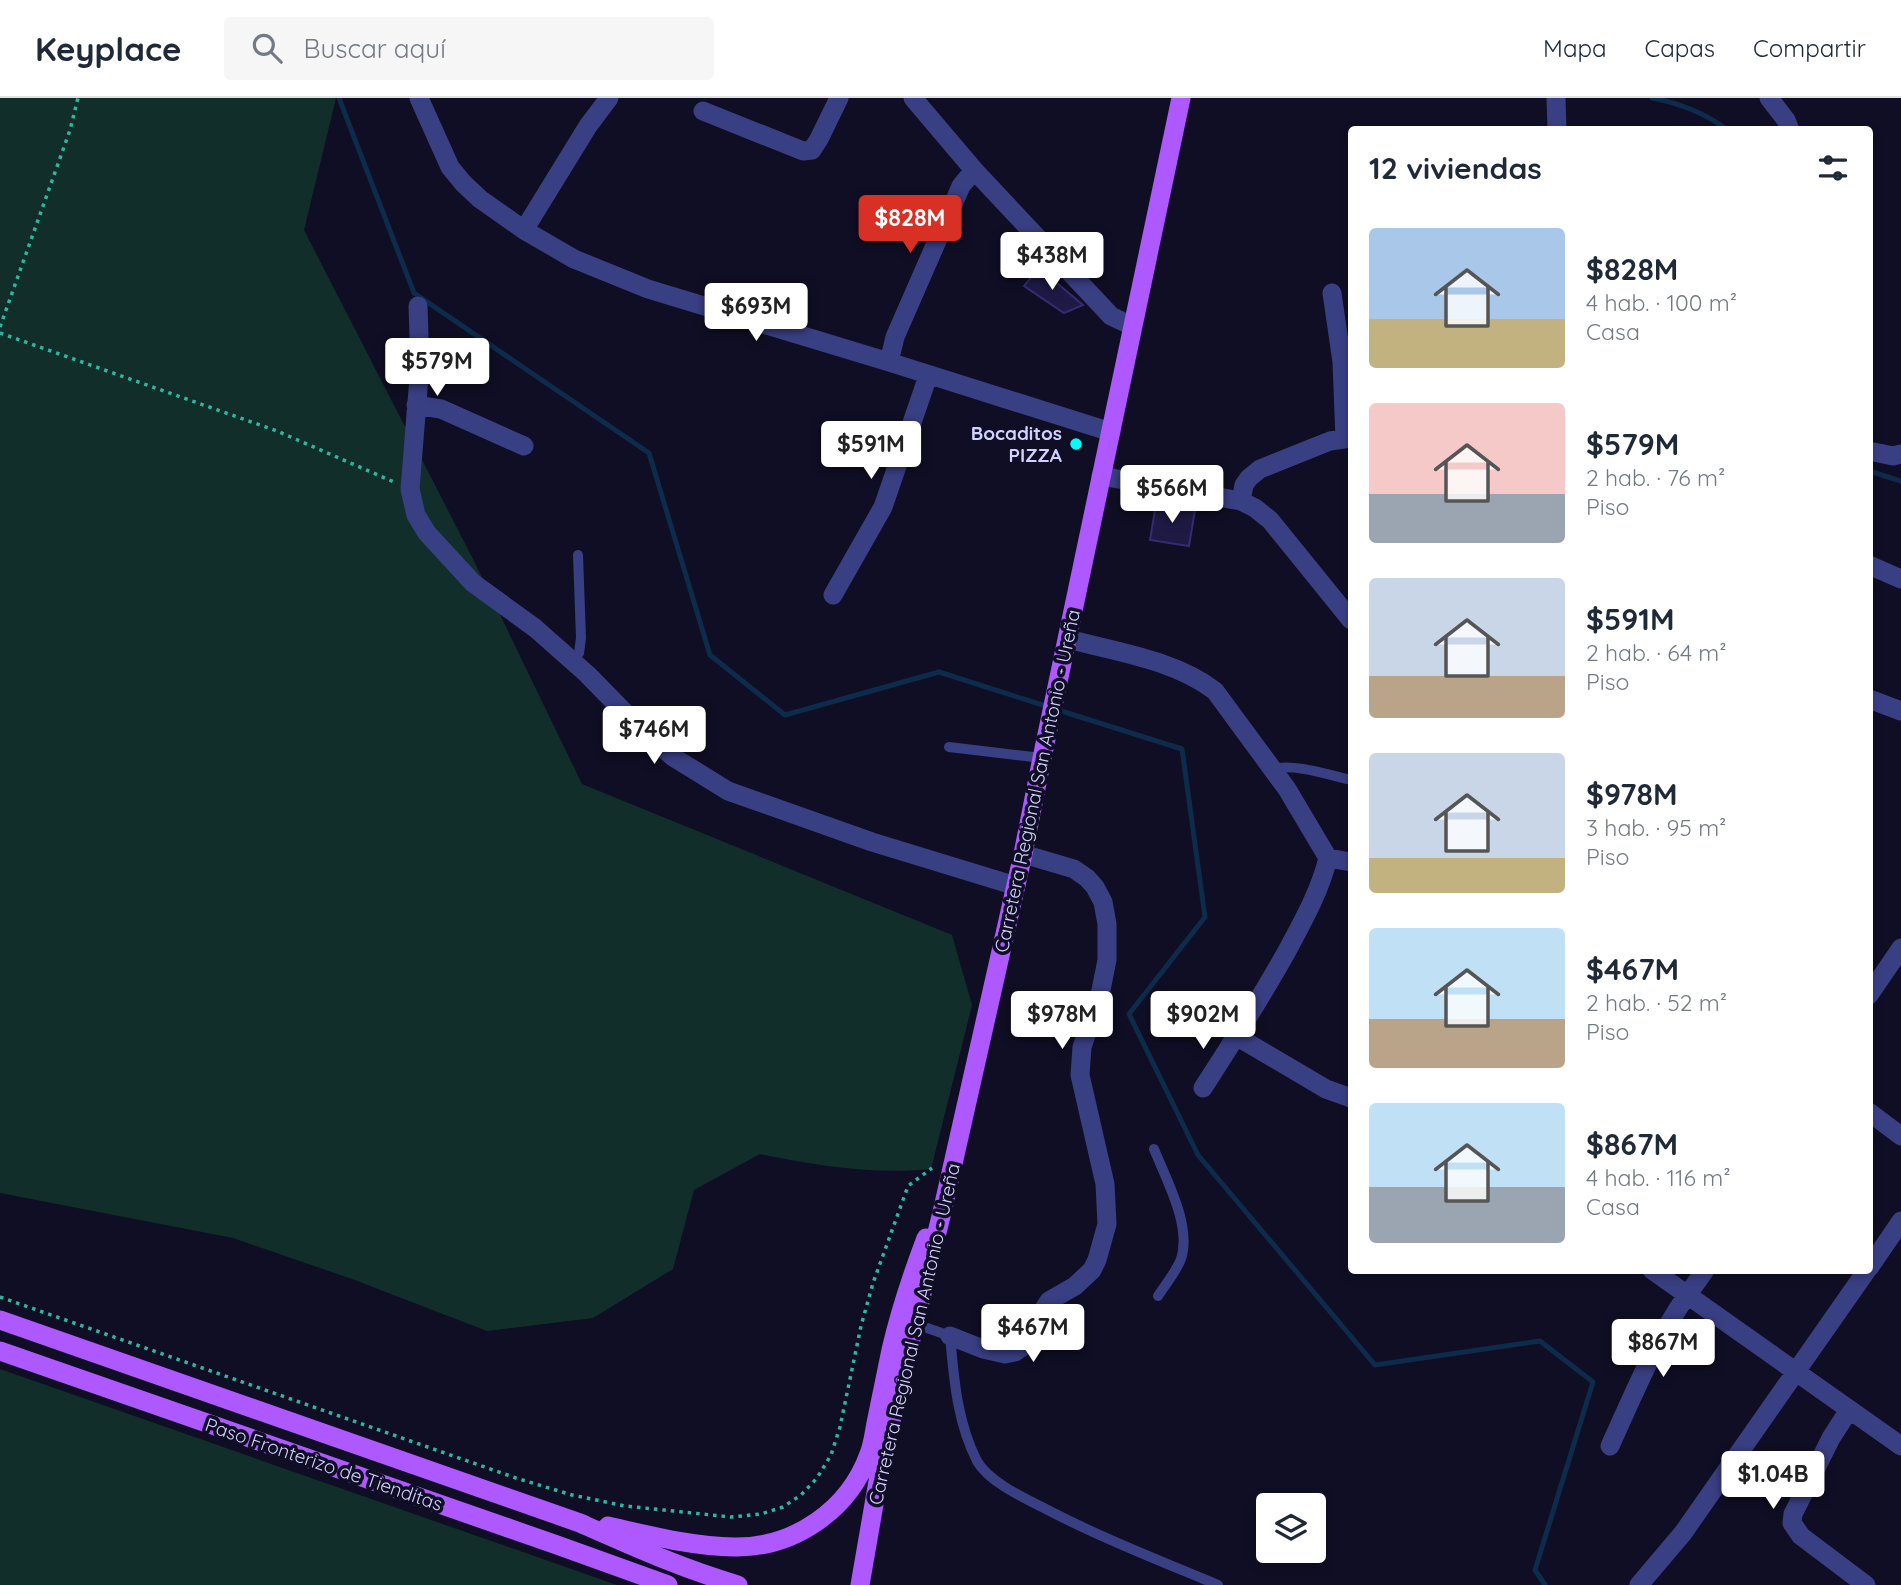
<!DOCTYPE html>
<html lang="es">
<head>
<meta charset="utf-8">
<style>
	:root { --surface:#fff; --page:#f6f6f7; --text:#1f2937; --muted:#747a83; --line:#e0e1e3; --accent:#d93025 }
	body { margin:0; font-family:Quicksand,sans-serif; background:var(--page); color:var(--text); height:100vh; display:flex; flex-direction:column; font-size:26px; white-space:nowrap }
	* { box-sizing:border-box; margin:0 }
	p { font-size:23px; color:var(--muted) }
	.icon { flex:none; width:38px; height:38px; fill:none; stroke:currentColor; stroke-width:2; stroke-linecap:round; stroke-linejoin:round }
	.map { position:relative; flex:1; overflow:hidden }
	.drawer { position:absolute; left:1348px; top:28px; width:525px; height:1148px; display:flex; flex-direction:column; background:var(--surface); border-radius:7px; box-shadow:0 4px 10px #0003 }
	.drawer>* { flex:none }
	.controls { position:absolute; left:1256px; top:1395px; display:grid; gap:14px }
	.controls a { display:grid; place-items:center; width:70px; height:70px; border-radius:7px; background:var(--surface); box-shadow:0 4px 10px #0003; font-size:35px }
	.price { position:absolute; translate:-50% -60px; padding:0 16px; border-radius:7px; background:#fff; color:#222; font-size:23px; line-height:46px; filter:drop-shadow(0 2px 4px #0008) }
	.price::after { content:''; position:absolute; left:50%; top:42px; width:21px; height:16px; margin-left:-10px; background:inherit; clip-path:polygon(0 0,100% 0,50% 100%) }
	.price.active { background:var(--accent); color:#fff }
	ul { padding:0; list-style:none }
	li { display:flex; align-items:center; gap:21px; height:175px; padding:0 21px }
	li span { display:grid; place-items:center; flex:none; width:196px; height:140px; border-radius:7px; color:#555 }
	li>.icon { margin-inline-start:auto }
	span .icon { width:84px; height:84px; fill:#fffc; stroke-width:1 }
	li b { font-size:30px }
	h2 { display:flex; justify-content:space-between; align-items:center; height:84px; padding:0 21px; font-size:30px }
	header { display:flex; align-items:center; gap:42px; box-sizing:border-box; height:98px; padding:0 35px; background:var(--surface); border-bottom:2px solid var(--line) }
	header strong { font-size:33px }
	nav { display:flex; gap:38px; margin-inline-start:auto; font-size:24px }
	.search { width:490px; height:63px; background:var(--page); display:flex; align-items:center; gap:18px; box-sizing:border-box; padding:0 24px; border-radius:7px; color:var(--muted); font-size:26px }
	.map>svg:first-child { display:block }
	.green { fill:#112e2a }
	.lines { fill:none; stroke-linecap:round; stroke-linejoin:round }
	.stream { stroke:#0d2b4a; stroke-width:5 }
	.building { fill:#1e1a45; stroke:#322d71; stroke-width:2 }
	.path { stroke:#2fb69f; stroke-width:3.5; stroke-dasharray:3.5 5; stroke-linecap:butt }
	.service { stroke:#393f83; stroke-width:10 }
	.minor { stroke:#393f83; stroke-width:19 }
	.primary { stroke:#ae59ff; stroke-width:19 }
	.poi-dot { fill:#01fcf9; stroke:#100e24; stroke-width:2.5 }
	.labels { text-anchor:middle; dominant-baseline:central; stroke-width:7; stroke-linejoin:round; paint-order:stroke }
	.poi-label { font-size:19px; font-weight:bold; fill:#d2d2ff; stroke:#100e24; text-anchor:end }
	.street-label { font-size:19px; fill:#d2d2ff; stroke:#100e24 }
</style>
</head>
<body>
<header>
<strong>Keyplace</strong>
<div class="search"><svg class="icon" aria-label="search" viewBox="0 0 24 24"><circle cx="10" cy="10" r="6"/><path d="M15 15l6 6"/></svg>Buscar aquí</div>
<nav><a>Mapa</a><a>Capas</a><a>Compartir</a></nav>
</header>
<div class="map">
<svg width="1901" height="1487" viewBox="0 0 1901 1487">
	<rect width="100%" height="100%" fill="#100e24"/>
	<!-- green -->
	<path class="green" d="M0,0H336L304,132L475,465L582,686L952,837L972,907L931,1071C872,1077 817,1067 760,1056L694,1092L673,1171L593,1220L487,1233L352,1181L233,1140L0,1095Z
		M0,1271L617,1487H0Z"/>
	<g class="lines">
		<!-- stream -->
		<path class="stream" d="M339,0L414,195L649,355L710,557L785,617L939,574L1049,609
			M1652,0C1676,4 1708,16 1727,32
			M1869,373L1901,383
			M1058,612L1182,651L1205,819L1129,916L1198,1057L1375,1267L1540,1243L1593,1284L1535,1472L1545,1487"/>
	</g>
	<!-- building -->
	<path class="building" d="M1039,170L1083,207L1064,215L1024,188Z
		M1156,406L1195,412L1189,448L1150,442Z"/>
	<g class="lines">
		<!-- path -->
		<path class="path" d="M0,229L70,32L78,0
			M0,235L277,333L394,384
			M0,1199L516,1380L572,1397L625,1408L731,1419L761,1416L783,1409L801,1397L817,1380L831,1357L840,1329L861,1228L873,1185L908,1088L932,1070"/>
		<!-- service -->
		<path class="service" d="M572,563L579,555L581,540L578,457
			M949,649L1042,660
			M1272,671C1294,665 1329,677 1351,682
			M1154,1051C1166,1081 1192,1128 1181,1161C1176,1174 1165,1187 1158,1198
			M916,1226L950,1238C954,1281 957,1324 977,1363C988,1383 1022,1399 1042,1409C1099,1439 1158,1462 1218,1487"/>
		<!-- minor -->
		<path class="minor" d="M419,0L450,69L463,85L480,101L524,132L574,161L648,191L889,264L1111,334
			M913,0L974,72L1111,218L1132,228
			M1556,0L1557,32
			M1769,0L1786,22L1790,32
			M703,13L803,53L812,52L819,41L839,0
			M524,132L588,28L609,0
			M1332,195L1342,264L1345,341
			M418,208L420,267L410,391L416,417L427,435L473,485L535,530L587,576L635,625L673,659L728,693L872,744L1016,788
			M889,264L895,239L961,88L974,72
			M416,307L441,311L524,348
			M1869,353L1893,358L1901,356
			M1101,378L1241,403L1255,410L1270,422L1351,522
			M1241,403L1244,387L1249,380L1260,371L1330,343L1351,340
			M1869,467L1901,481
			M833,497L883,409L928,278
			M1068,541C1117,554 1175,562 1215,593L1287,691L1328,760C1320,793 1303,823 1287,853C1261,900 1232,945 1203,990
			M1869,601L1901,613
			M1328,760L1351,764
			M1869,897L1901,850
			M1236,938L1326,991L1351,1000
			M1869,1014L1901,1038
			M1869,1170L1901,1123
			M1652,1172L1901,1348
			M950,1238L983,1251L1005,1256L1015,1254L1022,1249L1033,1227L1049,1203L1075,1188L1092,1172L1097,1162L1107,1126L1105,1086L1080,977L1082,949L1100,897L1107,862V826L1103,804L1095,789L1087,780L1074,771L1023,756
			M1849,1312L1831,1340L1793,1416L1792,1425L1801,1438L1866,1487
			M1610,1348C1630,1304 1649,1259 1674,1217C1683,1202 1695,1187 1705,1172
			M1639,1487L1683,1435L1867,1172"/>
		<!-- primary -->
		<path class="primary" d="M0,1222L580,1425C632,1448 683,1471 738,1487
			M0,1253L557,1447L668,1487
			M608,1428C648,1437 694,1449 734,1449C794,1450 849,1412 869,1356C873,1346 874,1335 876,1325C881,1300 886,1276 891,1252C900,1213 912,1177 926,1140
			M860,1487L882,1360L943,1110L1023,756L1042,660L1181,0"/>
	</g>
	<!-- markers -->
	<circle class="poi-dot" cx="1076" cy="346" r="7"/>
	<g class="labels">
		<!-- poi labels -->
		<g class="poi-label">
			<text x="1062" y="335">Bocaditos<tspan x="1062" dy="22">PIZZA</tspan></text>
		</g>
		<!-- street labels -->
		<g class="street-label">
			<text transform="translate(1037 683) rotate(-78)">Carretera Regional San Antonio - Ureña</text>
			<text transform="translate(914 1236) rotate(-77)">Carretera Regional San Antonio - Ureña</text>
			<text transform="translate(324 1366) rotate(19)">Paso Fronterizo de Tienditas</text>
		</g>
	</g>
</svg>
<div class="controls">
<a><svg class="icon" aria-label="layers" viewBox="0 0 24 24"><path d="M12 4l9 5-9 5-9-5zM3 14l9 5 9-5"/></svg></a>
</div>
<b class="price active" style="left:910px;top:157px">$828M</b>
<b class="price" style="left:1052px;top:194px">$438M</b>
<b class="price" style="left:756px;top:245px">$693M</b>
<b class="price" style="left:437px;top:300px">$579M</b>
<b class="price" style="left:871px;top:383px">$591M</b>
<b class="price" style="left:1172px;top:427px">$566M</b>
<b class="price" style="left:654px;top:668px">$746M</b>
<b class="price" style="left:1062px;top:953px">$978M</b>
<b class="price" style="left:1203px;top:953px">$902M</b>
<b class="price" style="left:1033px;top:1266px">$467M</b>
<b class="price" style="left:1663px;top:1281px">$867M</b>
<b class="price" style="left:1773px;top:1413px">$1.04B</b>
<section class="drawer">
<h2>12 viviendas<svg class="icon" aria-label="filters" viewBox="0 0 24 24"><path d="M4 7h16M4 17h16"/><circle cx="9" cy="7" r="2"/><circle cx="15" cy="17" r="2"/></svg></h2>
<ul>
<li><span style="background:linear-gradient(#a9c7e8 65%,#c2b280 0)"><svg class="icon" aria-label="home" viewBox="0 0 24 24"><path d="M3 11l9-7 9 7M6 9v11h12V9"/></svg></span><div><b>$828M</b><p>4 hab. · 100 m²</p><p>Casa</p></div></li>
<li><span style="background:linear-gradient(#f6c9c9 65%,#9aa5b1 0)"><svg class="icon" aria-label="home" viewBox="0 0 24 24"><path d="M3 11l9-7 9 7M6 9v11h12V9"/></svg></span><div><b>$579M</b><p>2 hab. · 76 m²</p><p>Piso</p></div></li>
<li><span style="background:linear-gradient(#c9d6e8 70%,#b9a48a 0)"><svg class="icon" aria-label="home" viewBox="0 0 24 24"><path d="M3 11l9-7 9 7M6 9v11h12V9"/></svg></span><div><b>$591M</b><p>2 hab. · 64 m²</p><p>Piso</p></div></li>
<li><span style="background:linear-gradient(#c9d6e8 75%,#c2b280 0)"><svg class="icon" aria-label="home" viewBox="0 0 24 24"><path d="M3 11l9-7 9 7M6 9v11h12V9"/></svg></span><div><b>$978M</b><p>3 hab. · 95 m²</p><p>Piso</p></div></li>
<li><span style="background:linear-gradient(#bfe0f5 65%,#b9a48a 0)"><svg class="icon" aria-label="home" viewBox="0 0 24 24"><path d="M3 11l9-7 9 7M6 9v11h12V9"/></svg></span><div><b>$467M</b><p>2 hab. · 52 m²</p><p>Piso</p></div></li>
<li><span style="background:linear-gradient(#bfe0f5 60%,#9aa5b1 0)"><svg class="icon" aria-label="home" viewBox="0 0 24 24"><path d="M3 11l9-7 9 7M6 9v11h12V9"/></svg></span><div><b>$867M</b><p>4 hab. · 116 m²</p><p>Casa</p></div></li>
</ul>
</section>
</div>
</body>
</html>
